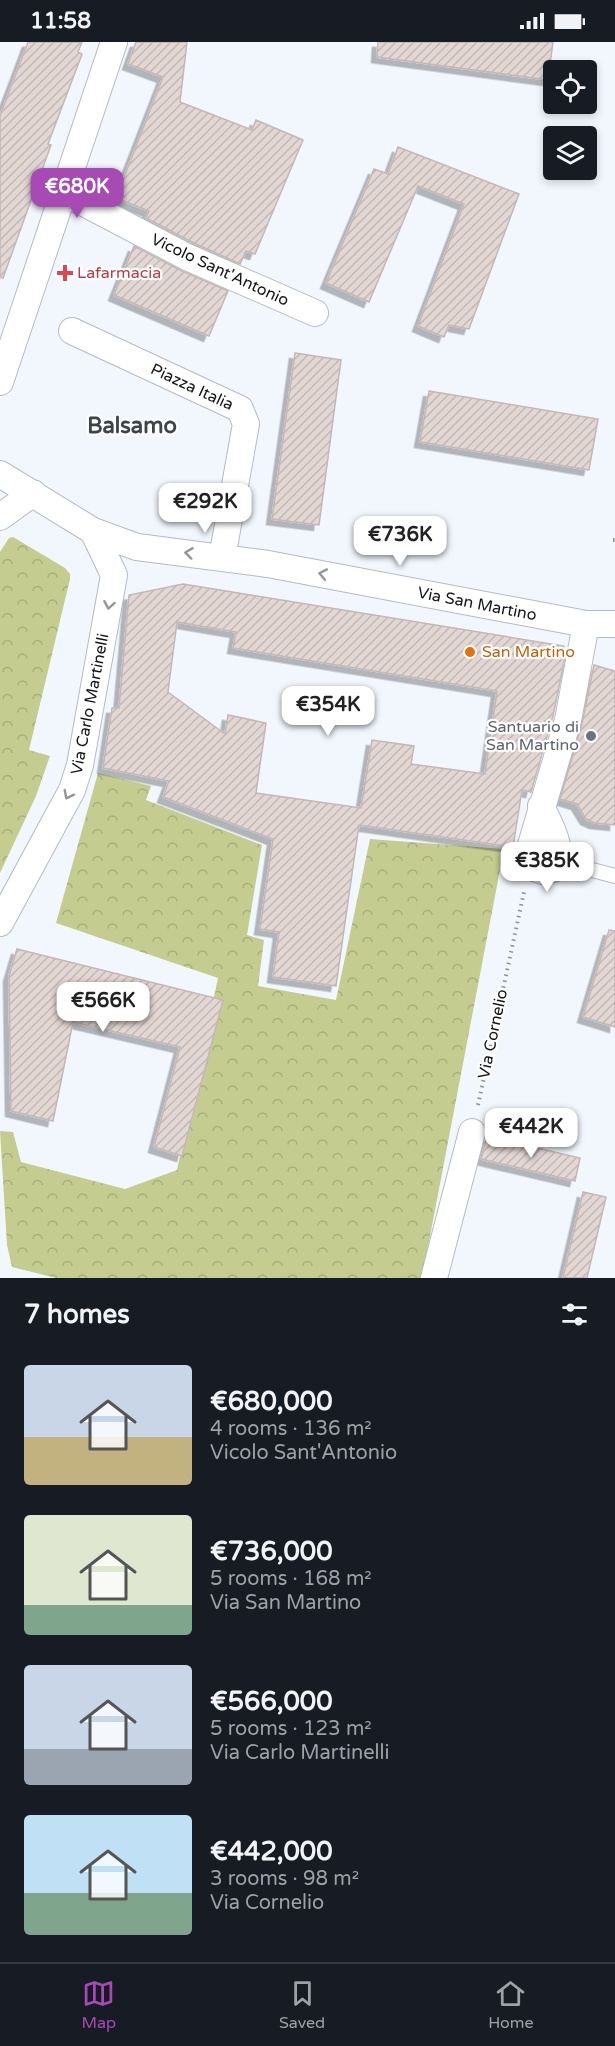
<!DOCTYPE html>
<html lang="en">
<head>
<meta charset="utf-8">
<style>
	:root { --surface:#171b24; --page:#20242c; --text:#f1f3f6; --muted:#9ea1a6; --line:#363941; --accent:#a74ab4 }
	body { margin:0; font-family:"Varela Round",sans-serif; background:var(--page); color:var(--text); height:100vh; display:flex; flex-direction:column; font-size:22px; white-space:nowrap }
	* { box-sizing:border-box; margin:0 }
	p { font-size:20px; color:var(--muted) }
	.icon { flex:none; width:33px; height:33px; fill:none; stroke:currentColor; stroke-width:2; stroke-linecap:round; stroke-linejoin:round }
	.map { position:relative; height:1236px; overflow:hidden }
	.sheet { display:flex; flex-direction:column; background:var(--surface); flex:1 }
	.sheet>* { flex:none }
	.controls { position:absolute; left:543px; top:18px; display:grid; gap:12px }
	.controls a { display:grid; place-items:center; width:54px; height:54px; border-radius:6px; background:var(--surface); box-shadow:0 3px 9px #0003; font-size:30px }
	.price { position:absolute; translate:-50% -51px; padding:0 14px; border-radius:12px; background:#fff; color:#222; font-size:20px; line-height:39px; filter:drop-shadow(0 2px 3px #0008) }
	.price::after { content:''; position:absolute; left:50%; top:36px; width:18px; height:14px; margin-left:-9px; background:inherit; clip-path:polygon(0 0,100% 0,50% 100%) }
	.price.on { background:var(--accent); color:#fff }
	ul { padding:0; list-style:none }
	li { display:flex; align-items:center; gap:18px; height:150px; padding:0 24px }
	li span { display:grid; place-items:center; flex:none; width:168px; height:120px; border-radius:6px; color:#555 }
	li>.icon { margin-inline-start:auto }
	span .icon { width:72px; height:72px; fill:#fffc; stroke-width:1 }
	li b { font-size:26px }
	h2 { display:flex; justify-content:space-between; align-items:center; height:72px; padding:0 24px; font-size:26px }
	.status { display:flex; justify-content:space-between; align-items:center; height:42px; padding:0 30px; background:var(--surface); direction:ltr }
	.status svg { height:16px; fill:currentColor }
	.tabs { display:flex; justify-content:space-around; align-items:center; height:84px; border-top:2px solid var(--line); background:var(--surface); font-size:16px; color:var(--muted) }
	.tabs a { display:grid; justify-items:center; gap:3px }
	.tabs .on { color:var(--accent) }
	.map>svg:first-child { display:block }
	.forest { fill:url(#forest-crowns) }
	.building { fill:url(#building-hatch); stroke:#c4b8b5; stroke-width:1.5; fill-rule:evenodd; filter:url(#shadow) }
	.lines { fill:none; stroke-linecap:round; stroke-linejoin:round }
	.lane-casing { stroke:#b5bbc3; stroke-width:16 }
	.street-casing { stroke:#b5bbc3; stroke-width:28 }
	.path { stroke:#8f9398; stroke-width:4; stroke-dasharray:1.5 4.5; stroke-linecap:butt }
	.lane { stroke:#fff; stroke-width:14 }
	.street { stroke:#fff; stroke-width:26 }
	.oneway { stroke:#949596 }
	.health-dot { fill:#e0444e; stroke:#fff; stroke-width:2 }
	.food-dot { fill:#e8710a; stroke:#fff; stroke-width:2 }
	.worship-dot { fill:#6b7280; stroke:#fff; stroke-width:2 }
	.labels { text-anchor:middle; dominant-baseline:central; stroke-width:4.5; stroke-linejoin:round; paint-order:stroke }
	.street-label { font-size:16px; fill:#111316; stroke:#fff }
	.health-label { font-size:16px; fill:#be3a42; stroke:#fff; text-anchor:start }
	.food-label { font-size:16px; fill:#c56008; stroke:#fff; text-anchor:start }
	.worship-label { font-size:16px; fill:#5b616d; stroke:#fff; text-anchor:end }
	.district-label { font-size:22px; font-weight:bold; fill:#3f444b; stroke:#fff }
</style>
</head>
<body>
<div class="status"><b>11:58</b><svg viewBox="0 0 49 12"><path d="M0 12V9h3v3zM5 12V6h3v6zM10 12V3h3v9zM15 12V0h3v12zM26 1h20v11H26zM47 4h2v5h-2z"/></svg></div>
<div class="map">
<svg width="615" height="1236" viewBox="0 0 615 1236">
	<defs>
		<pattern id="forest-crowns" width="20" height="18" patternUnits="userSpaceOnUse" patternTransform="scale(1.5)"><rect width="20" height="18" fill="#c4cd8f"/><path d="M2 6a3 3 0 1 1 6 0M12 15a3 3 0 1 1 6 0" fill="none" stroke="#a7af7b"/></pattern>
		<pattern id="building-hatch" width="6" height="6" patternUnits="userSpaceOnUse" patternTransform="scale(1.5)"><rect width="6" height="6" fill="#e3d7d4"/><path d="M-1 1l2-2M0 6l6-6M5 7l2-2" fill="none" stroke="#c2b8b5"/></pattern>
		<filter id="shadow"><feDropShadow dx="-5.5" dy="5.5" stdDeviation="0" flood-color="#0004"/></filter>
	</defs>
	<rect width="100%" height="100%" fill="#f2f7fe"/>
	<!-- forest -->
	<path class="forest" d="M13,495L65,526L70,532V537L29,708L50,714L36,754L0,831V510L9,496Z
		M98,731L151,744L146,758L262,803L247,893L264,898L258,944L336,958L370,797L504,807L422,1236H56L12,1225L7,1203L0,1089L13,1090L21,1120L125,1147L177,1128L218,936L56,881Z"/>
	<!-- building -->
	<path class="building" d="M28,0H82L78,10L82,12L48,102L51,103L3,236L0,235V74Z
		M136,0H187L180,60L252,88L256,78L303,98L255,212L246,209L240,222L194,201L146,176L149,169L116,156L163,35L128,22Z
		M378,0H553L548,38L377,15Z
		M398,105L519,152L469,287L449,283L444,295L418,284L464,162L418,144L369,260L326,241L374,127L388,132Z
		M134,204L180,228L228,249L209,294L114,253Z
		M295,311L341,318L319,483L272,477Z
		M429,349L598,377L589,428L420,400Z
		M183,542L564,604L562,615H565L553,674L531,750L522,748L513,805L359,783L336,944L273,935L279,890L260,887L273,797L163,755L169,739L103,726L112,666H119L129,553ZM177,580L236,590L233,606L497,649L485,732L411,722L414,704L372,698L361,766L256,751L266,681L228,673L225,692L168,650Z
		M594,623L615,629V783L595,781L586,777L577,762L560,757L582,682Z
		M609,888L615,889V985L583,975Z
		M17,907L223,958L182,1114L154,1105L180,1005L73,980L53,1079L11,1069L9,934Z
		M487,1094L580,1116L575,1139L481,1117Z
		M583,1150L606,1155L587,1236H563Z"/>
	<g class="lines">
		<defs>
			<path id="lane" d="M558,819L615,834"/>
			<path id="street" d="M63,150L187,215L315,271
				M72,289L240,367L246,382L222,516
				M0,340L114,0
				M0,432L93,489L137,505L268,522L586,582H615
				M0,475L33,451
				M541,764C550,784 565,806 553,827L543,829L534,826L531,817V803L568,678L586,582
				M0,881L72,748L80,723L114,533L93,489
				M434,1236L472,1090"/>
		</defs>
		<!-- lane casing -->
		<use href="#lane" class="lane-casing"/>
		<!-- street casing -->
		<use href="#street" class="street-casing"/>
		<!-- path -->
		<path class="path" d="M613,498H615
			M478,1063L524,850"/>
		<!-- lane -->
		<use href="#lane" class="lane"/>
		<!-- street -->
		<use href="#street" class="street"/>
	</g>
	<!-- one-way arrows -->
	<defs><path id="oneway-chevron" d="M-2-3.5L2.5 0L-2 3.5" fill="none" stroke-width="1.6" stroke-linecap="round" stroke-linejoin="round" transform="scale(1.5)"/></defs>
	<g class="oneway">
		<use href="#oneway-chevron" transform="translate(189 511) rotate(-173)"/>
		<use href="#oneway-chevron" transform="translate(323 532) rotate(-169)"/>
		<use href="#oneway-chevron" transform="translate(109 563) rotate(100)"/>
		<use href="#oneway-chevron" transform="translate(68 753) rotate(117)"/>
	</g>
	<!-- markers -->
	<path class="health-dot" d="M62 222h6v6h6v6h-6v6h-6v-6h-6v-6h6z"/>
	<circle class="food-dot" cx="470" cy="610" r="6"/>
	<circle class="worship-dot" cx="591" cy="694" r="6"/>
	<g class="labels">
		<!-- street labels -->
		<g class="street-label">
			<text transform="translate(220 228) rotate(25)">Vicolo Sant'Antonio</text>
			<text transform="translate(192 345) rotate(25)">Piazza Italia</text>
			<text transform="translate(477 562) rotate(11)">Via San Martino</text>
			<text transform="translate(90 662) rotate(-79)">Via Carlo Martinelli</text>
			<text transform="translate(493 992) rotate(-78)">Via Cornelio</text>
		</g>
		<!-- health labels -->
		<g class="health-label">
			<text x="77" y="231">Lafarmacia</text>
		</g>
		<!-- food labels -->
		<g class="food-label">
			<text x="482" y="610">San Martino</text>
		</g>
		<!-- worship labels -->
		<g class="worship-label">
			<text x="579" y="685">Santuario di<tspan x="579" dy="18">San Martino</tspan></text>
		</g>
		<!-- district labels -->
		<g class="district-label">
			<text x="132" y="384">Balsamo</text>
		</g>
	</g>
</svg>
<div class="controls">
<a><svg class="icon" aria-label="locate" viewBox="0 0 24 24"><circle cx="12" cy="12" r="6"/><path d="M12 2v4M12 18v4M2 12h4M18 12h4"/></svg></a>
<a><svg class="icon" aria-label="layers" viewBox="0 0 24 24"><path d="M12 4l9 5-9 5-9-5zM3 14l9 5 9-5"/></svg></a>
</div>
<b class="price on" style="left:77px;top:177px">€680K</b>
<b class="price" style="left:205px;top:492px">€292K</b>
<b class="price" style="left:400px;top:525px">€736K</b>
<b class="price" style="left:328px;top:695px">€354K</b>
<b class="price" style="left:547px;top:851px">€385K</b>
<b class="price" style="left:103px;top:991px">€566K</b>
<b class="price" style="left:531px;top:1117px">€442K</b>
</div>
<section class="sheet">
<h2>7 homes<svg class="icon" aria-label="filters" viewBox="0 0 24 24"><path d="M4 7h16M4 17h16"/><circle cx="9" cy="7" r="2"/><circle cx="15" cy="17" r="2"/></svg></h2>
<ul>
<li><span style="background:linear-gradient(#c9d6e8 60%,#c2b280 0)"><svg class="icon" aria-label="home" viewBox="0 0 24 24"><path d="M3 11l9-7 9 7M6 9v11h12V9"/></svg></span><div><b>€680,000</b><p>4 rooms · 136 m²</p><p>Vicolo Sant'Antonio</p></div></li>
<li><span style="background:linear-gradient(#dfe7d0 75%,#7fa58c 0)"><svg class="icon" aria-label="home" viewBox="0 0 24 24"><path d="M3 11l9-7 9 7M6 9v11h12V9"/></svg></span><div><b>€736,000</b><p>5 rooms · 168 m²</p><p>Via San Martino</p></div></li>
<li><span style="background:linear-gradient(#c9d6e8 70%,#9aa5b1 0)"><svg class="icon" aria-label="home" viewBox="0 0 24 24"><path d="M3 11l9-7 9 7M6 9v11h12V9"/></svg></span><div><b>€566,000</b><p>5 rooms · 123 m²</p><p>Via Carlo Martinelli</p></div></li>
<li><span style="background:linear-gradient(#bfe0f5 65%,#7fa58c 0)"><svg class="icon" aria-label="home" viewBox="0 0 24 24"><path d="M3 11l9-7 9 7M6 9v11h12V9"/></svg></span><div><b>€442,000</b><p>3 rooms · 98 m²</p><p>Via Cornelio</p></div></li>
</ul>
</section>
<nav class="tabs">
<a class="on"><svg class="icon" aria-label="map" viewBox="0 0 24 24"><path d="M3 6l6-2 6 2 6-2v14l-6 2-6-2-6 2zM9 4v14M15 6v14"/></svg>Map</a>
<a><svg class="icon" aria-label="saved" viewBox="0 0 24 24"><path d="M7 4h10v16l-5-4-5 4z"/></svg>Saved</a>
<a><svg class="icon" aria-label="home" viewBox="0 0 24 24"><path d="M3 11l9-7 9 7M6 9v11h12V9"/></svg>Home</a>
</nav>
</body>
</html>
